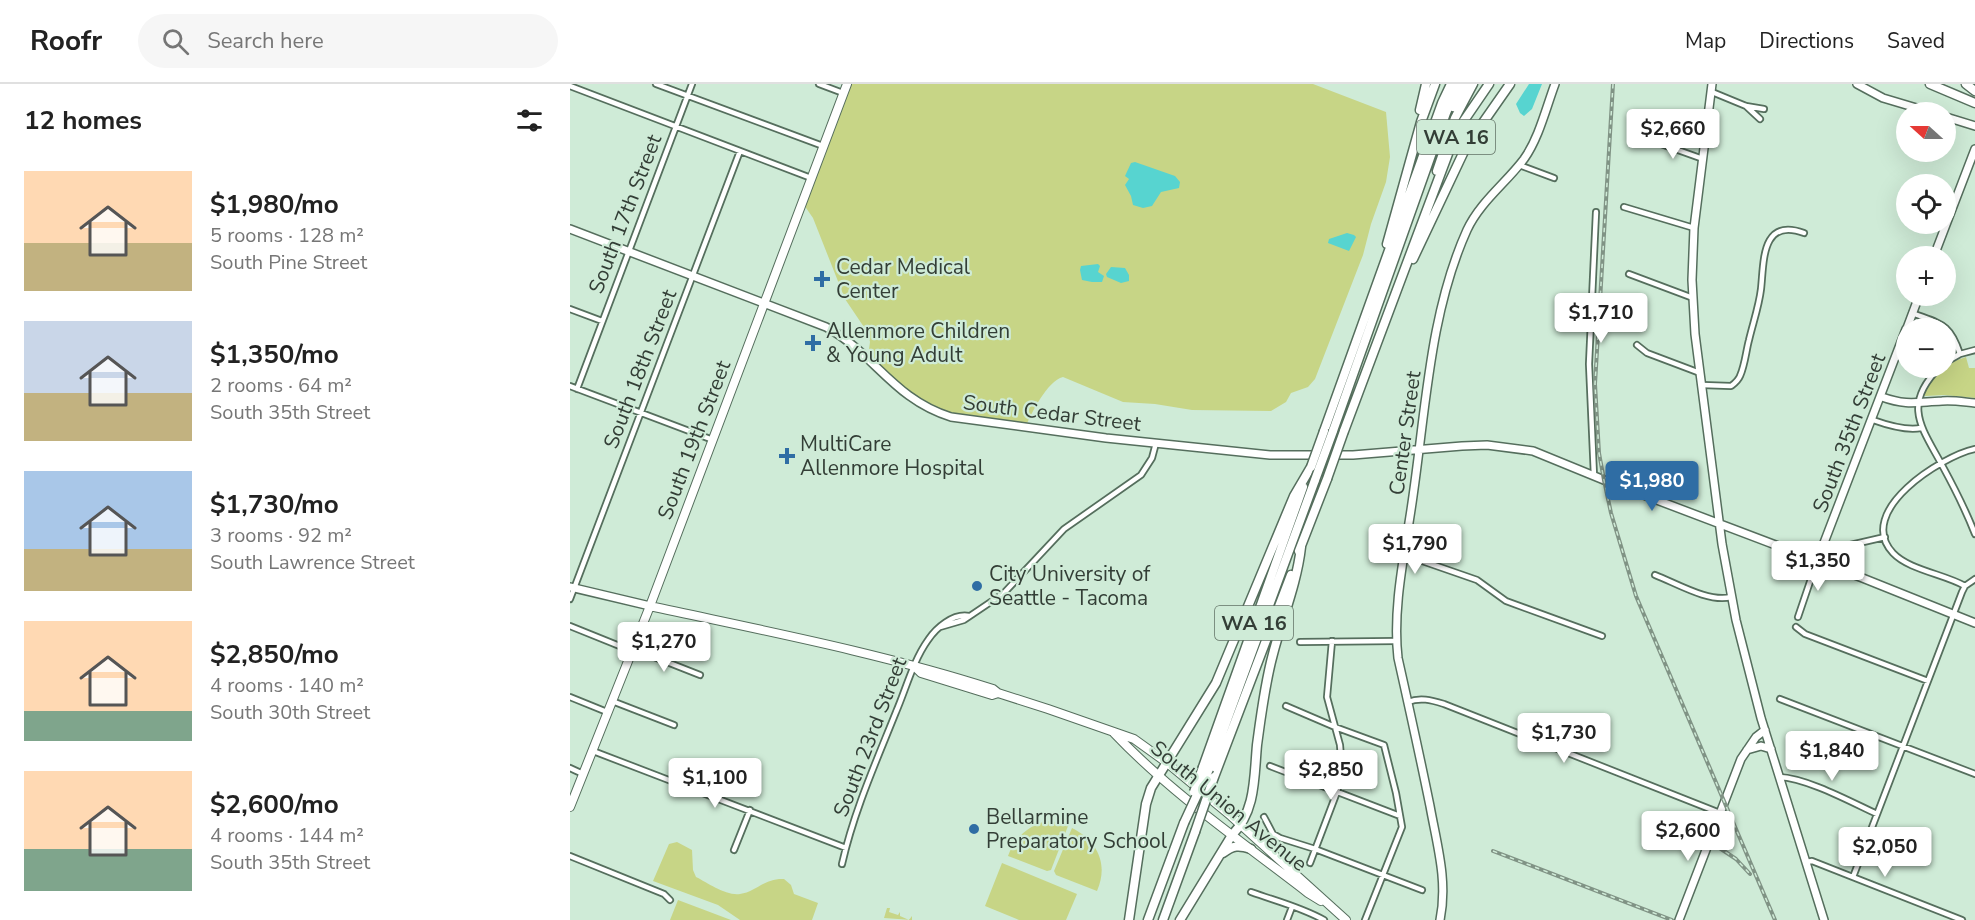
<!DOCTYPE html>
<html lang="en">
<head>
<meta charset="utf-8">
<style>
	:root { --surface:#fff; --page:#f6f6f6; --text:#222; --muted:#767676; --line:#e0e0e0; --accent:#2f6da4 }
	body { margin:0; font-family:"Nunito Sans",sans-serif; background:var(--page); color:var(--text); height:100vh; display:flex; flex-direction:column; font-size:22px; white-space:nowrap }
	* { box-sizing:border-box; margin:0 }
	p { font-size:20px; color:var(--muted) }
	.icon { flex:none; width:33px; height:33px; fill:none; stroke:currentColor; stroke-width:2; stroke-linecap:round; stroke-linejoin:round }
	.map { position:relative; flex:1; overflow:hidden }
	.drawer { display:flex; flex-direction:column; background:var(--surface); width:570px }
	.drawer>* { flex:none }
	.needle { width:39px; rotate:291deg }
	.tools { position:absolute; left:1326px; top:18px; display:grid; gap:12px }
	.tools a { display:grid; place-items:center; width:60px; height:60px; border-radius:50%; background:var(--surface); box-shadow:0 6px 24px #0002; font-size:30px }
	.price { position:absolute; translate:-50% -51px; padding:0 14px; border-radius:6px; background:#fff; color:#222; font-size:20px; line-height:39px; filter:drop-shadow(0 2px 3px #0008) }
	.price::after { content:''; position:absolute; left:50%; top:36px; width:18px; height:14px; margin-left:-9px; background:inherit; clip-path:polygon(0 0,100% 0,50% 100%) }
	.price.current { background:var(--accent); color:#fff }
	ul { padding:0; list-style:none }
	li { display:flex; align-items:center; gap:18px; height:150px; padding:0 24px }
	li span { display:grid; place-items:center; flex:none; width:168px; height:120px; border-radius:0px; color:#555 }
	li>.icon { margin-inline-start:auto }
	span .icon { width:72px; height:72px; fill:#fffc; stroke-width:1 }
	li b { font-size:26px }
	h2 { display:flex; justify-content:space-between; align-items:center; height:72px; padding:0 24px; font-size:26px }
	header { display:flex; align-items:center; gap:36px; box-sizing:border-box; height:84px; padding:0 30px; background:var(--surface); border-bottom:2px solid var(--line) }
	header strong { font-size:28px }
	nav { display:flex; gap:33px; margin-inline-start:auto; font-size:21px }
	.search { width:420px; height:54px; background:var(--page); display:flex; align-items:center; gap:15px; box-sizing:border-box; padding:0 21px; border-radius:33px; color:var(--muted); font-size:22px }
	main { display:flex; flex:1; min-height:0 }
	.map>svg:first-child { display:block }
	.green { fill:#c7d586 }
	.water { fill:#57d4d0 }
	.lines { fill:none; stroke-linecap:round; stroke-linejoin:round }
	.street-casing { stroke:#556e5d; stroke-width:8 }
	.secondary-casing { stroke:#556e5d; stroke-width:10 }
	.primary-casing { stroke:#556e5d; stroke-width:10 }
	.highway-casing { stroke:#556e5d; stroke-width:11 }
	.street { stroke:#fff; stroke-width:4.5 }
	.secondary { stroke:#fff; stroke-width:7 }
	.primary { stroke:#fff; stroke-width:8 }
	.highway { stroke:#fff; stroke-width:8 }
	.rail-casing { stroke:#809385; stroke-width:4 }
	.rail { stroke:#cfebd7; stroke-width:1.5; stroke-dasharray:4.5; stroke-linecap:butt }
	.highway-bridge-casing { stroke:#556e5d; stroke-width:11; stroke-linecap:butt }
	.highway-bridge { stroke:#fff; stroke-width:8 }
	.poi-dot { fill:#2f6da4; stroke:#cfebd7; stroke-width:2 }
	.labels { text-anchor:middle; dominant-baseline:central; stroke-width:4.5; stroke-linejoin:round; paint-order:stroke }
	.shield { fill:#cfebd7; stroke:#627266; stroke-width:1.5 }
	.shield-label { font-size:20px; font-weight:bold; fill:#333e36 }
	.street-label { font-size:21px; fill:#333e36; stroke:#cfebd7 }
	.poi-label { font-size:21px; fill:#333e36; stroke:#cfebd7; text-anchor:start }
</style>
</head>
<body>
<header>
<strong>Roofr</strong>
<div class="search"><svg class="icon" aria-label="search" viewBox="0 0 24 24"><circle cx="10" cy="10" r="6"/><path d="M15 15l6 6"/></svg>Search here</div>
<nav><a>Map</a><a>Directions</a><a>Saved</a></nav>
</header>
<main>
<section class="drawer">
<h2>12 homes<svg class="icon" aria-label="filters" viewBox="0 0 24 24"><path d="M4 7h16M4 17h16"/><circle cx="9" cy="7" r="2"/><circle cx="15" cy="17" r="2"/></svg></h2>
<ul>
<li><span style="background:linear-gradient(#ffd9b3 60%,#c2b280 0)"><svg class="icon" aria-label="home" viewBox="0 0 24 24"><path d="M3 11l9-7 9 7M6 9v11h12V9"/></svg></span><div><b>$1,980/mo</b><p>5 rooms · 128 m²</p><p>South Pine Street</p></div></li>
<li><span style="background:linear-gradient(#c9d6e8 60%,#c2b280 0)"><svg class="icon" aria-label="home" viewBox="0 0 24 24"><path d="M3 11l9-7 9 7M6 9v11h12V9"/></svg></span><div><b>$1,350/mo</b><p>2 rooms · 64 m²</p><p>South 35th Street</p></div></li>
<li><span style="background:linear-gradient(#a9c7e8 65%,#c2b280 0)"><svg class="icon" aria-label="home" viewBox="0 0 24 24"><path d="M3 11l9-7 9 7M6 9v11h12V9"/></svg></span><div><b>$1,730/mo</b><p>3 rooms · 92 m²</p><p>South Lawrence Street</p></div></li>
<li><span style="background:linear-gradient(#ffd9b3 75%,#7fa58c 0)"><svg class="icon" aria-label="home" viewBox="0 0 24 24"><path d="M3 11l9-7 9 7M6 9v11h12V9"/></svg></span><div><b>$2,850/mo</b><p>4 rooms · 140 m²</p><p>South 30th Street</p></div></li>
<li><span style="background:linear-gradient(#ffd9b3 65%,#7fa58c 0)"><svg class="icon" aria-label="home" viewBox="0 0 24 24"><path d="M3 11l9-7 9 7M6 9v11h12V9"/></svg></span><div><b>$2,600/mo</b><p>4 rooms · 144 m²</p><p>South 35th Street</p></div></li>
</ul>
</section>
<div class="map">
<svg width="1405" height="836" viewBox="0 0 1405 836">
	<rect width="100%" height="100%" fill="#cfebd7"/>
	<!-- green -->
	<path class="green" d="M277,0H743L816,28L820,73L816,98L801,140L793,171L745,295L738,303L721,309L716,318L701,327L622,326L585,320L553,318L493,293C477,297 461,330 455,344L394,337L350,320L298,272L300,258L298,249L275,215L243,134L234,121Z
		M1396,273L1399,284H1405V314L1374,311L1355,312L1353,310C1358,300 1363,291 1372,284H1376V280Z
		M482,737L498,742L481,786L477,787L438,772C444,754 462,737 482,737Z
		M502,744C527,757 539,779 527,807L486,791L484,787Z
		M107,758L122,766L123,786L126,793C138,799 156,812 170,810C186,808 194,794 214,795L221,801L224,810L248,819L242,836H170L148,821L83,797L99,760Z
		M432,779L507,810L496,836H449L415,822Z
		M108,816L161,836H100Z
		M317,824H320L319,828L328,831L330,828V832L339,836L342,832V836L314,834Z"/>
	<!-- water -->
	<path class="water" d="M959,0H972L962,25L954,32L950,29L946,20Z
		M565,78L605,92L610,98L609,104L591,108L582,122L573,124L563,121L561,112L555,101L559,95L555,92L561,79Z
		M777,149L784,151L786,153L779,167L758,159L759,155Z
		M528,180L530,182L528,188L534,192L532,198H522L512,196L510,186L511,182Z
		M541,183L555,184L559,191V197L551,199L537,193L536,190Z"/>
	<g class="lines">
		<defs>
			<path id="street" d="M86,0L253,62
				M249,0L273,9
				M0,2L241,94
				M1142,8L1176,22L1194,25
				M1176,22L1190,35
				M1063,50L1133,75
				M949,81L984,94
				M1054,123L1124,144
				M1059,190L1123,214
				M0,225L32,237
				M1342,229C1371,240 1380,239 1390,270
				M1067,261L1077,269L1130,289
				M1376,278L1390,270L1405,266
				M1369,284C1331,322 1353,345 1373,383C1385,405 1396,427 1405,450
				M1132,301L1161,302C1165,299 1168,297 1170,292C1175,281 1176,267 1179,256C1183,239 1189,222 1191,205C1194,178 1191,133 1234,149
				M0,302L143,356
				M7,305L122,0
				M1303,336C1317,341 1336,347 1351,344
				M1024,392L1019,280L1026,128
				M1263,465L1315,453
				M835,471L907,496L936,517L1032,552
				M1085,491C1106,499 1139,519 1161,513
				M1395,502C1374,490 1339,486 1323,469C1284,427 1372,372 1405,365
				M0,515L170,67
				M1228,533L1247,477
				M0,542L62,567H69L130,591
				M370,543L394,536L434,509L494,445L571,391L582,374L586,359
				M1226,543L1235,550L1358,597
				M730,558L826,557
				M0,613L37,628
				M1210,615L1405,690
				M42,617L104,641
				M838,618C850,613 861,616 874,620L1150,729
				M716,622L765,643L814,661L826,709L832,743L795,836
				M23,667L276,764
				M700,682L830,732
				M0,684L13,690
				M1209,693C1237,694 1281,718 1307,730
				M694,733L703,750L710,754L745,765L852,806
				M164,766L180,726
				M0,772L94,810L100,816
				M1236,778L1242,777L1392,836
				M740,779L767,708L772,687L770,661L757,613L762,557
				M272,780C284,727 306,678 326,628C336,605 343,577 358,556C366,544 383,529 399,532
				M1283,793L1392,508L1395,502L1405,495
				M681,808C706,817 731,823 754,836
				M717,836L722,823"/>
			<path id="secondary" d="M1142,0L1124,144L1122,196L1125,250L1152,460L1166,536L1191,634L1254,836
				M1287,0L1313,14L1360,28
				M1376,33L1405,42
				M0,145L256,243C304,269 323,315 381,333L536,354L700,371H783L892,362L917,361L963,367L1034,396L1290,493L1405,539
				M1364,172L1405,65
				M1337,244L1349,212
				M1312,313C1337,322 1347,318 1372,317C1383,316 1394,318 1405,319
				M1247,477L1336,245
				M0,503L80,522
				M1177,666L1191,662L1201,665
				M870,836C878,797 867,761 860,722C850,673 839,623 828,574C822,522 836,464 843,412C856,323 860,228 897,146C910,118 936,99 954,75C969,54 976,24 985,0
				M1109,836L1171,675L1186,653L1195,646"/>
			<path id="primary" d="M80,522C195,547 311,569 423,605L428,609L478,625L564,655L596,678L661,732L776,836
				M345,583L351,589L422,611L428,609
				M544,649C601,709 672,758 738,809L751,817
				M0,723L80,522L277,0"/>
			<path id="highway" d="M1360,0L1405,19
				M1396,0L1405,7
				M883,23L896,0
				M850,26L856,0
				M867,87L885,34L903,0
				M817,160L851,38L865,0
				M843,175L896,63L940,0
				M754,347L872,19L881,0
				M763,347L876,29L888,0
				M774,347L879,67L893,38L919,0
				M729,467L757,395
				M633,683L733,403
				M639,685L745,396
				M644,693L721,491
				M653,769C663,761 669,761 681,765
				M559,836L576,720L581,704L646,599L724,412L741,383
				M578,836L614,739
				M593,836L625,748
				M610,836L662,751C686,727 684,693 687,661C691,631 695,599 703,570C712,535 727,499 731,463"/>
		</defs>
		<!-- street casing -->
		<use href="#street" class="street-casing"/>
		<!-- secondary casing -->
		<use href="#secondary" class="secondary-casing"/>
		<!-- primary casing -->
		<use href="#primary" class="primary-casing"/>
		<!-- highway casing -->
		<use href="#highway" class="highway-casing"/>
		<!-- street -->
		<use href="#street" class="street"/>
		<!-- secondary -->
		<use href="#secondary" class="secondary"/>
		<!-- primary -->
		<use href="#primary" class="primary"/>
		<!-- highway -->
		<use href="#highway" class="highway"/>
		<defs>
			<path id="rail" d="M1043,0L1025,300L1029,369L1034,396L1041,429L1066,512L1205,836
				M1148,763L1166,775L1180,790
				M923,767L1102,836"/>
		</defs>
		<!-- rail casing -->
		<use href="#rail" class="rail-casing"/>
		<!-- rail -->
		<use href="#rail" class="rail"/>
		<defs>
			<path id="highway-bridge" d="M741,383L754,347
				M757,395L774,347
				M745,396L763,347
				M624,708L633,683
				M614,739L639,685
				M625,748L644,693"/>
		</defs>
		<!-- highway-bridge casing -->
		<use href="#highway-bridge" class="highway-bridge-casing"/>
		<!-- highway-bridge -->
		<use href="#highway-bridge" class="highway-bridge"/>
	</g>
	<!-- markers -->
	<g class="poi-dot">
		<path d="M249 186h6v6h6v6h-6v6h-6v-6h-6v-6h6z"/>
		<path d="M240 250h6v6h6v6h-6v6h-6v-6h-6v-6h6z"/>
		<path d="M214 363h6v6h6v6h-6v6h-6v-6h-6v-6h6z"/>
		<circle cx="407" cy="502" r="6"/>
		<circle cx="404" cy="745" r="6"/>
	</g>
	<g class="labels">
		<!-- shield labels -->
		<g class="shield">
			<rect x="847" y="36" width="78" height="34" rx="4.5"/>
			<rect x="645" y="522" width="78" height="34" rx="4.5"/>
		</g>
		<g class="shield-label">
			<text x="886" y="53">WA 16</text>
			<text x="684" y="539">WA 16</text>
		</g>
		<!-- street labels -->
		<g class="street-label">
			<text transform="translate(55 130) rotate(-69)">South 17th Street</text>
			<text transform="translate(70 285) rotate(-69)">South 18th Street</text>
			<text transform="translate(482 329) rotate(7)">South Cedar Street</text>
			<text transform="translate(835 349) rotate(-82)">Center Street</text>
			<text transform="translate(1279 349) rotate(-69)">South 35th Street</text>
			<text transform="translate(124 356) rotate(-69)">South 19th Street</text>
			<text transform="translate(300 653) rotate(-69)">South 23rd Street</text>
			<text transform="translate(659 722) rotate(39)">South Union Avenue</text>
		</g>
		<!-- poi labels -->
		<g class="poi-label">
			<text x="266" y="183">Cedar Medical<tspan x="266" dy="24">Center</tspan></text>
			<text x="256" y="247">Allenmore Children<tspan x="256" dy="24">&amp; Young Adult</tspan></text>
			<text x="230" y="360">MultiCare<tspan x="230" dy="24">Allenmore Hospital</tspan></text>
			<text x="419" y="490">City University of<tspan x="419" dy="24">Seattle - Tacoma</tspan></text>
			<text x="416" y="733">Bellarmine<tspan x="416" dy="24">Preparatory School</tspan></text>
		</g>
	</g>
</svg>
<div class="tools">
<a><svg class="needle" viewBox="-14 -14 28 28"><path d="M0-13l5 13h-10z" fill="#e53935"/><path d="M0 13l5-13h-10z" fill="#767676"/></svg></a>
<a><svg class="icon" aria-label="locate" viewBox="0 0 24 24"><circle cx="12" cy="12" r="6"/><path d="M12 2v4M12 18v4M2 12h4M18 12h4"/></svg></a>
<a>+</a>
<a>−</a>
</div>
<b class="price" style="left:1103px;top:76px">$2,660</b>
<b class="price" style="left:1031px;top:260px">$1,710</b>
<b class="price current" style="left:1082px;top:428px">$1,980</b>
<b class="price" style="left:845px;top:491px">$1,790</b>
<b class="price" style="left:1248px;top:508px">$1,350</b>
<b class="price" style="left:94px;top:589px">$1,270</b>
<b class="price" style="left:994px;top:680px">$1,730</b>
<b class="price" style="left:1262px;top:698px">$1,840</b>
<b class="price" style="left:761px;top:717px">$2,850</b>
<b class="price" style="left:145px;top:725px">$1,100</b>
<b class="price" style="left:1118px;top:778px">$2,600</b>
<b class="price" style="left:1315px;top:794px">$2,050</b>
</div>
</main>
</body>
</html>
